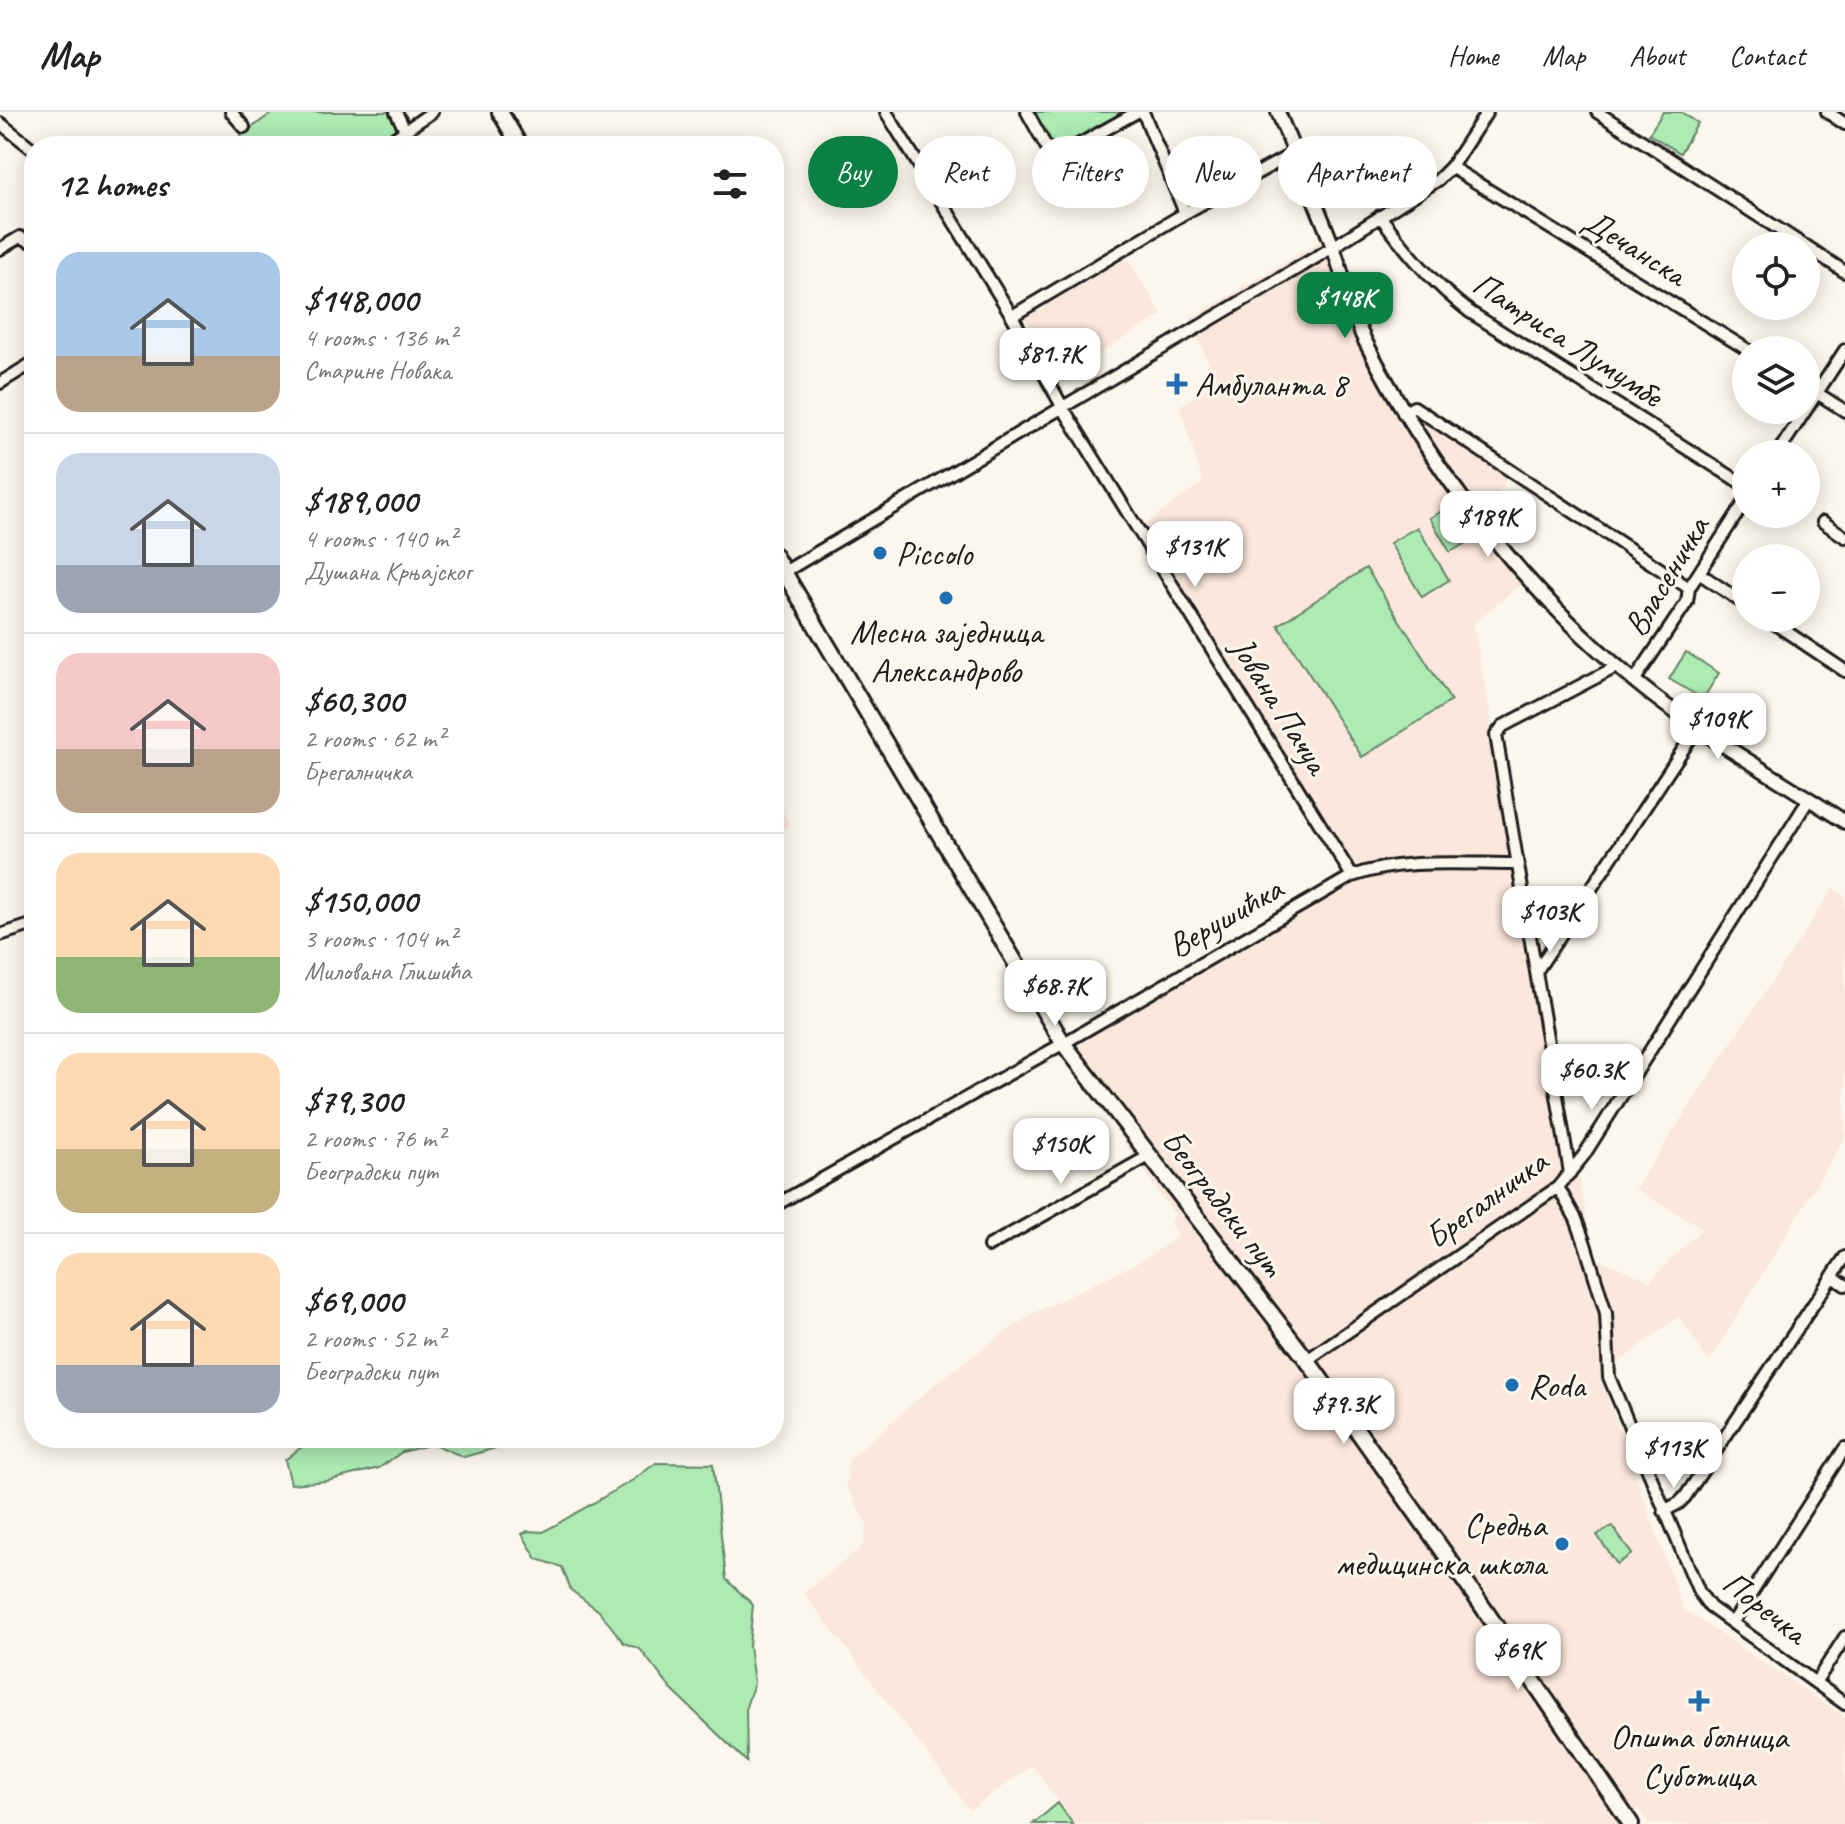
<!DOCTYPE html>
<html lang="en">
<head>
<meta charset="utf-8">
<style>
	:root { --surface:#fff; --page:#f6f6f6; --text:#222; --muted:#767676; --line:#e0e0e0; --accent:#0b8043 }
	body { margin:0; font-family:Caveat,sans-serif; background:var(--page); color:var(--text); height:100vh; display:flex; flex-direction:column; font-size:30px; white-space:nowrap }
	* { box-sizing:border-box; margin:0 }
	p { font-size:26px; color:var(--muted) }
	.icon { flex:none; width:44px; height:44px; fill:none; stroke:currentColor; stroke-width:2; stroke-linecap:round; stroke-linejoin:round }
	.map { position:relative; flex:1; overflow:hidden }
	.sheet { position:absolute; left:24px; top:24px; width:760px; height:1312px; display:flex; flex-direction:column; background:var(--surface); border-radius:32px; box-shadow:0 4px 20px #0003 }
	.sheet>* { flex:none }
	.banner { position:absolute; left:808px; top:24px; width:760px; height:72px; display:flex; gap:16px }
	.tools { position:absolute; left:1732px; top:120px; display:grid; gap:16px }
	.tools a { display:grid; place-items:center; width:88px; height:88px; border-radius:50%; background:var(--surface); box-shadow:0 4px 20px #0003; font-size:40px }
	.price { position:absolute; translate:-50% -68px; padding:0 18px; border-radius:16px; background:#fff; color:#222; font-size:26px; line-height:52px; filter:drop-shadow(0 2px 4px #0008) }
	.price::after { content:''; position:absolute; left:50%; top:48px; width:24px; height:18px; margin-left:-12px; background:inherit; clip-path:polygon(0 0,100% 0,50% 100%) }
	.price.active { background:var(--accent); color:#fff }
	ul { padding:0; list-style:none }
	li { display:flex; align-items:center; gap:24px; height:200px; padding:0 32px }
	li+li { border-top:2px solid var(--line) }
	li span { display:grid; place-items:center; flex:none; width:224px; height:160px; border-radius:24px; color:#555 }
	li>.icon { margin-inline-start:auto }
	span .icon { width:96px; height:96px; fill:#fffc; stroke-width:1 }
	li b { font-size:34px }
	h2 { display:flex; justify-content:space-between; align-items:center; height:96px; padding:0 32px; font-size:34px }
	.tag { padding:0 28px; border-radius:36px; background:var(--surface); box-shadow:0 4px 20px #0003; font-size:28px; line-height:72px }
	.tag.active { background:var(--accent); color:#fff }
	header { display:flex; align-items:center; gap:48px; box-sizing:border-box; height:112px; padding:0 40px; background:var(--surface); border-bottom:2px solid var(--line) }
	header strong { font-size:38px }
	nav { display:flex; gap:44px; margin-inline-start:auto; font-size:28px }
	.map>svg:first-child { display:block }
	.built { fill:#fbe7db }
	.green { fill:#adebb3; stroke:#648468; stroke-width:2 }
	.lines { fill:none; stroke-linecap:round; stroke-linejoin:round }
	.minor-casing { stroke:#1c1c1c; stroke-width:16 }
	.tertiary-casing { stroke:#1c1c1c; stroke-width:18 }
	.secondary-casing { stroke:#1c1c1c; stroke-width:20 }
	.minor { stroke:#fbf7ec; stroke-width:10 }
	.tertiary { stroke:#fbf7ec; stroke-width:12 }
	.secondary { stroke:#fbf7ec; stroke-width:14 }
	.poi-dot { fill:#1f6fb2; stroke:#fbf7ec; stroke-width:3 }
	.labels { text-anchor:middle; dominant-baseline:central; stroke-width:6; stroke-linejoin:round; paint-order:stroke }
	.street-label { font-size:34px; fill:#1c1c1c; stroke:#fbf7ec }
	.poi-label { font-size:34px; fill:#1c1c1c; stroke:#fbf7ec; text-anchor:start }
</style>
</head>
<body>
<header>
<strong>Map</strong>
<nav><a>Home</a><a>Map</a><a>About</a><a>Contact</a></nav>
</header>
<div class="map">
<svg width="1845" height="1712" viewBox="0 0 1845 1712">
	<rect width="100%" height="100%" fill="#fbf7ec"/>
	<filter id="ink" filterUnits="userSpaceOnUse"><feTurbulence type="fractalNoise" baseFrequency=".0125" numOctaves="2"/><feDisplacementMap in="SourceGraphic" scale="16" xChannelSelector="R" yChannelSelector="G"/><feConvolveMatrix kernelMatrix="1 2 1 2 8 2 1 2 1" color-interpolation-filters="sRGB"/></filter>
	<g filter="url(#ink)">
		<!-- built -->
		<path class="built" d="M1324,127L1388,277L1514,354L1478,417L1528,466L1473,512L1594,1145L1650,1169L1703,1116L1635,1077L1833,777L1845,784V1025L1709,1250L1679,1204L1600,1265L1683,1497L1845,1605V1712H1649L1639,1697L1617,1712H1075L1032,1653L970,1698L804,1481L862,1435L868,1414L846,1374L849,1347L939,1269L1004,1221L1038,1199L1149,1145L1178,1124L1170,1112L1175,1103L1057,935L1352,764L1138,417L1203,370L1180,294L1217,270L1190,207Z
			M1127,146L1162,203L1061,264L1026,206Z
			M774,684L790,713L774,722Z"/>
		<!-- green -->
		<path class="green" d="M273,0H389L398,17L372,34H227Z
			M1034,0H1125L1056,39Z
			M1663,0H1681L1698,11L1680,41L1649,22Z
			M1447,396L1466,431L1450,440L1430,406Z
			M1417,415L1449,468L1422,485L1390,431Z
			M1366,456L1451,589L1362,645L1278,513Z
			M1686,540L1719,561L1703,587L1669,567Z
			M313,1326H508L496,1336L464,1345L433,1332L402,1340L379,1356L327,1369L291,1372L285,1348Z
			M656,1351L713,1352L726,1467L753,1493L749,1534L754,1571L746,1595L747,1650L671,1577L640,1537L624,1531L599,1499L571,1478L562,1455L537,1447L522,1422L528,1419L543,1420L633,1368Z
			M1612,1414L1632,1442L1617,1452L1597,1423Z
			M1058,1691L1073,1712H1033Z"/>
		<g class="lines">
			<defs>
				<path id="minor" d="M231,0L244,15
					M396,0L405,18
					M886,0L1012,204L1063,296L1352,764
					M1027,0L1053,47L1137,0
					M1143,0L1185,101
					M1597,0L1805,134
					M1827,0L1845,12
					M0,11L34,38
					M383,34L432,0
					M1451,55L1748,238
					M1380,104C1407,140 1433,172 1470,200L1746,374
					M1806,134L1845,160
					M0,137L20,125L34,131
					M1012,204L1185,101L1294,41
					M0,271L34,250
					M1806,274L1845,299
					M1403,301L1414,295L1689,476
					M1777,342L1845,238
					M1823,410L1845,425
					M1699,461L1746,493
					M774,466L1320,143L1438,68L1451,55L1487,0
					M1766,506L1845,559
					M1634,569L1687,490L1689,476L1746,388
					M0,823L34,812
					M1536,860L1698,615
					M1570,1061L1496,623L1503,614L1618,554
					M1558,1075L1576,1107L1585,1132L1606,1201L1609,1265L1699,1480L1710,1495L1845,1592
					M774,1078L781,1089
					M774,1094L1057,935L1352,764C1403,746 1462,752 1516,752
					M989,1134L1149,1044
					M1833,1165L1845,1173
					M1307,1248L1558,1075L1584,1043L1809,687
					M1664,1399L1679,1391L1685,1385L1845,1145
					M1733,1510L1845,1336
					M1816,1570L1845,1525"/>
				<path id="tertiary" d="M1278,0C1296,45 1316,90 1333,135C1344,165 1350,198 1364,227C1433,363 1532,489 1652,583C1713,630 1781,668 1845,710"/>
				<path id="secondary" d="M500,0L520,34
					M774,443L1063,931L1307,1248L1478,1488L1631,1712"/>
			</defs>
			<!-- minor casing -->
			<use href="#minor" class="minor-casing"/>
			<!-- tertiary casing -->
			<use href="#tertiary" class="tertiary-casing"/>
			<!-- secondary casing -->
			<use href="#secondary" class="secondary-casing"/>
			<!-- minor -->
			<use href="#minor" class="minor"/>
			<!-- tertiary -->
			<use href="#tertiary" class="tertiary"/>
			<!-- secondary -->
			<use href="#secondary" class="secondary"/>
		</g>
	</g>
	<!-- markers -->
	<g class="poi-dot">
		<path d="M1173 260h8v8h8v8h-8v8h-8v-8h-8v-8h8z"/>
		<circle cx="880" cy="441" r="8"/>
		<circle cx="946" cy="486" r="8"/>
		<circle cx="1512" cy="1273" r="8"/>
		<circle cx="1562" cy="1432" r="8"/>
		<path d="M1695 1577h8v8h8v8h-8v8h-8v-8h-8v-8h8z"/>
	</g>
	<g class="labels">
		<!-- street labels -->
		<g class="street-label">
			<text transform="translate(1635 135) rotate(32)">Дечанска</text>
			<text transform="translate(1568 227) rotate(33)">Патриса Лумумбе</text>
			<text transform="translate(1666 464) rotate(-59)">Власеничка</text>
			<text transform="translate(1280 593) rotate(58)">Јована Пачуа</text>
			<text transform="translate(1225 805) rotate(-30)">Верушићка</text>
			<text transform="translate(1486 1087) rotate(-36)">Брегалничка</text>
			<text transform="translate(1223 1090) rotate(52)">Београдски пут</text>
			<text transform="translate(1765 1495) rotate(38)">Поречка</text>
		</g>
		<!-- poi labels -->
		<g class="poi-label">
			<text x="1195" y="272">Амбуланта 8</text>
			<text x="896" y="441">Piccolo</text>
			<text x="946" y="519" text-anchor="middle">Месна заједница<tspan x="946" dy="39">Александрово</tspan></text>
			<text x="1528" y="1273">Roda</text>
			<text x="1546" y="1412" text-anchor="end">Средња<tspan x="1546" dy="39">медицинска школа</tspan></text>
			<text x="1699" y="1624" text-anchor="middle">Општа болница<tspan x="1699" dy="39">Суботица</tspan></text>
		</g>
	</g>
</svg>
<div class="tools">
<a><svg class="icon" aria-label="locate" viewBox="0 0 24 24"><circle cx="12" cy="12" r="6"/><path d="M12 2v4M12 18v4M2 12h4M18 12h4"/></svg></a>
<a><svg class="icon" aria-label="layers" viewBox="0 0 24 24"><path d="M12 4l9 5-9 5-9-5zM3 14l9 5 9-5"/></svg></a>
<a>+</a>
<a>−</a>
</div>
<b class="price active" style="left:1345px;top:228px">$148K</b>
<b class="price" style="left:1050px;top:284px">$81.7K</b>
<b class="price" style="left:1488px;top:447px">$189K</b>
<b class="price" style="left:1195px;top:477px">$131K</b>
<b class="price" style="left:1718px;top:649px">$109K</b>
<b class="price" style="left:1550px;top:842px">$103K</b>
<b class="price" style="left:1055px;top:916px">$68.7K</b>
<b class="price" style="left:1592px;top:1000px">$60.3K</b>
<b class="price" style="left:1061px;top:1074px">$150K</b>
<b class="price" style="left:1344px;top:1334px">$79.3K</b>
<b class="price" style="left:1674px;top:1378px">$113K</b>
<b class="price" style="left:1518px;top:1580px">$69K</b>
<div class="banner">
<a class="tag active">Buy</a>
<a class="tag">Rent</a>
<a class="tag">Filters</a>
<a class="tag">New</a>
<a class="tag">Apartment</a>
</div>
<section class="sheet">
<h2>12 homes<svg class="icon" aria-label="filters" viewBox="0 0 24 24"><path d="M4 7h16M4 17h16"/><circle cx="9" cy="7" r="2"/><circle cx="15" cy="17" r="2"/></svg></h2>
<ul>
<li><span style="background:linear-gradient(#a9c7e8 65%,#b9a48a 0)"><svg class="icon" aria-label="home" viewBox="0 0 24 24"><path d="M3 11l9-7 9 7M6 9v11h12V9"/></svg></span><div><b>$148,000</b><p>4 rooms · 136 m²</p><p>Старине Новака</p></div></li>
<li><span style="background:linear-gradient(#c9d6e8 70%,#9aa5b1 0)"><svg class="icon" aria-label="home" viewBox="0 0 24 24"><path d="M3 11l9-7 9 7M6 9v11h12V9"/></svg></span><div><b>$189,000</b><p>4 rooms · 140 m²</p><p>Душана Крњајског</p></div></li>
<li><span style="background:linear-gradient(#f6c9c9 60%,#b9a48a 0)"><svg class="icon" aria-label="home" viewBox="0 0 24 24"><path d="M3 11l9-7 9 7M6 9v11h12V9"/></svg></span><div><b>$60,300</b><p>2 rooms · 62 m²</p><p>Брегалничка</p></div></li>
<li><span style="background:linear-gradient(#ffd9b3 65%,#8fb573 0)"><svg class="icon" aria-label="home" viewBox="0 0 24 24"><path d="M3 11l9-7 9 7M6 9v11h12V9"/></svg></span><div><b>$150,000</b><p>3 rooms · 104 m²</p><p>Милована Глишића</p></div></li>
<li><span style="background:linear-gradient(#ffd9b3 60%,#c2b280 0)"><svg class="icon" aria-label="home" viewBox="0 0 24 24"><path d="M3 11l9-7 9 7M6 9v11h12V9"/></svg></span><div><b>$79,300</b><p>2 rooms · 76 m²</p><p>Београдски пут</p></div></li>
<li><span style="background:linear-gradient(#ffd9b3 70%,#9aa5b1 0)"><svg class="icon" aria-label="home" viewBox="0 0 24 24"><path d="M3 11l9-7 9 7M6 9v11h12V9"/></svg></span><div><b>$69,000</b><p>2 rooms · 52 m²</p><p>Београдски пут</p></div></li>
</ul>
</section>
</div>
</body>
</html>
